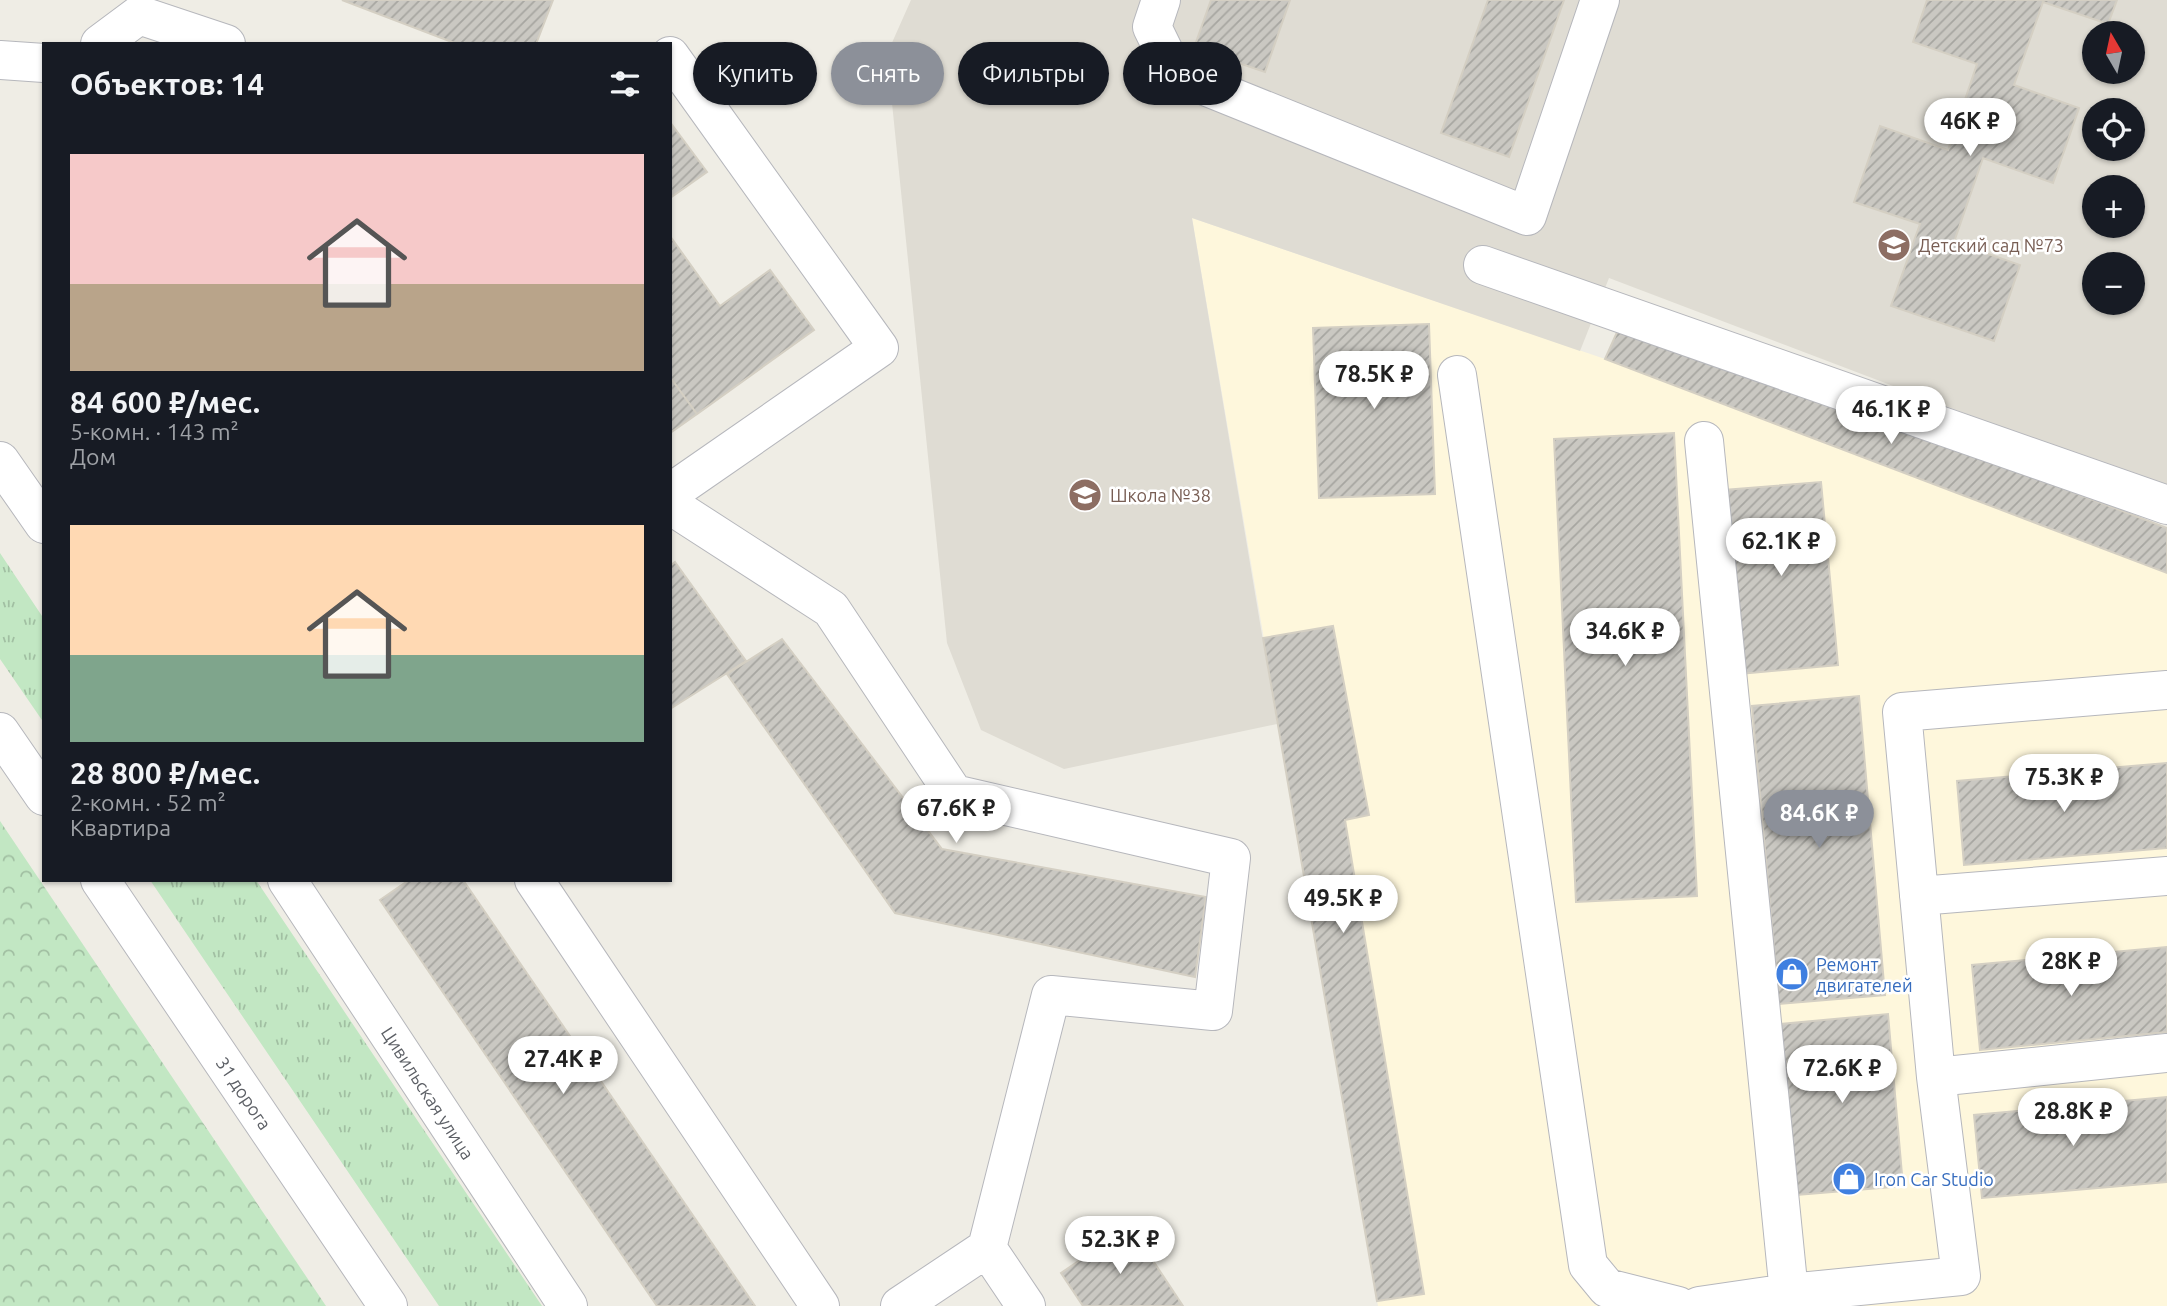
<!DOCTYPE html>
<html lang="ru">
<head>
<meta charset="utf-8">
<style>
	:root { --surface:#171b24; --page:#242831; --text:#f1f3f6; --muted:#9ea1a6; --accent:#8c9099 }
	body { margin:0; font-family:Ubuntu,sans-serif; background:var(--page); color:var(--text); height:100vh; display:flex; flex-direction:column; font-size:26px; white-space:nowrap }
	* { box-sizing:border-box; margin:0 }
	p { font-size:23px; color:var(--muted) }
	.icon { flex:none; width:38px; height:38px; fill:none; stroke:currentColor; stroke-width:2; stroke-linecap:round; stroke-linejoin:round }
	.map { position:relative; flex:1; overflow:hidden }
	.details { position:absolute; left:42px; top:42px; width:630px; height:840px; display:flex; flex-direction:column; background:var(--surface); border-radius:0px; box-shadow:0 2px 5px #0004 }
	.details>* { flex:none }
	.top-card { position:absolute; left:693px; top:42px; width:665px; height:63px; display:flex; gap:14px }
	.needle { width:46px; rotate:351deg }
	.controls { position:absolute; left:2082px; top:21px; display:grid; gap:14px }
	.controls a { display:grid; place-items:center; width:63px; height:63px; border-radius:50%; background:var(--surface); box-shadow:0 2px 5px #0004; font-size:35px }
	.price { position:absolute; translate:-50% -60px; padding:0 16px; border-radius:24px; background:#fff; color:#222; font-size:23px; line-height:46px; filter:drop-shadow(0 2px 4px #0008) }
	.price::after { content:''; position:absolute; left:50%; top:42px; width:21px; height:16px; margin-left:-10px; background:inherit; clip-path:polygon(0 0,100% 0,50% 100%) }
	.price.selected { background:var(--accent); color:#fff }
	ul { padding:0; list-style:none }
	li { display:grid; align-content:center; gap:14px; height:371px; padding:0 28px }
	li span { display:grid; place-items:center; height:217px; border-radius:0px; color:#555 }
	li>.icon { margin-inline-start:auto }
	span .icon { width:126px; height:126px; fill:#fffc; stroke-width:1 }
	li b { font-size:30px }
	h2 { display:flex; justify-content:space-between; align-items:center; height:84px; padding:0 28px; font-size:30px }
	.tag { padding:0 24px; border-radius:32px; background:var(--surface); box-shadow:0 2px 5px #0004; font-size:24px; line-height:63px }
	.tag.selected { background:var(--accent); color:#fff }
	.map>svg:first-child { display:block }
	.commercial { fill:#fef7dc }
	.education { fill:#dfdcd3; fill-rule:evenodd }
	.grass { fill:url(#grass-tufts) }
	.park { fill:url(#park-crowns) }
	.building { fill:url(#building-hatch); stroke:#d4cfc3; stroke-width:2 }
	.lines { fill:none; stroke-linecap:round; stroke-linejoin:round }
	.minor-casing { stroke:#b6b7bc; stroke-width:40 }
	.minor { stroke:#fff; stroke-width:38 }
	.labels { text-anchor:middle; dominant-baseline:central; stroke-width:5; stroke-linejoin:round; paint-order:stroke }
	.education-label { font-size:18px; fill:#785e54; stroke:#fff; text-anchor:start }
	.shop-label { font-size:18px; fill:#366cbe; stroke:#fff; text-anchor:start }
	.street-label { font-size:18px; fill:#5d6066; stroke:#fff }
</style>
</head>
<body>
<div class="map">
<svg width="2167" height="1306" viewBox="0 0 2167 1306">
	<defs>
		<pattern id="grass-tufts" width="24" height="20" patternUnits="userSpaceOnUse" patternTransform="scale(1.75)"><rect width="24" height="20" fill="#c2e7c3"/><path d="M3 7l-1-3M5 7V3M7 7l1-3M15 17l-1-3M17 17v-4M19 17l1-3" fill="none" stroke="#a1bfa2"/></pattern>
		<pattern id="park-crowns" width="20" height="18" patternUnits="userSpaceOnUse" patternTransform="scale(1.75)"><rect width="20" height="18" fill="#c2e7c3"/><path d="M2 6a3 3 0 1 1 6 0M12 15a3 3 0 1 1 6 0" fill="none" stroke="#a1bfa2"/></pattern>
		<pattern id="building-hatch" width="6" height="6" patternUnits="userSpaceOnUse" patternTransform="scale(1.75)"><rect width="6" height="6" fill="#cac8c2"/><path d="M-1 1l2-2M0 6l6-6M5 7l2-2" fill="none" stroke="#a7a6a1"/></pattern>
	</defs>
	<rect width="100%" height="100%" fill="#efede5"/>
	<!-- commercial -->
	<path class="commercial" d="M1192,218L1605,359L2167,573V1306H1378Z"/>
	<!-- education -->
	<path class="education" d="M911,0H2167V490L1609,278L1580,351L1192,218L1277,724L1064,769L981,730L947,643L887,54ZM2095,33H2133V72H2095ZM2095,110H2133V149H2095ZM2095,187H2133V226H2095ZM2095,264H2133V303H2095Z"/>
	<!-- grass -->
	<path class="grass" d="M0,553L44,619V723L0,659Z
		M150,880H256L542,1306H439Z"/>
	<!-- park -->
	<path class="park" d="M0,821L326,1306H0Z"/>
	<!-- building -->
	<path class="building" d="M342,0H553L536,44H457Z
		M1211,0H1290L1265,72L1194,48Z
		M1488,0H1564L1509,157L1441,133Z
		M1927,0H2117L2108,24L2043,2L2014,85L2079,108L2053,183L1983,158L1954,242L2020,265L1994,341L1891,306L1920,224L1854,202L1880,126L1948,150L1977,64L1913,42Z
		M670,122L707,172L670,198Z
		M670,236L720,306L770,270L814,330L697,414L670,377Z
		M1622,321L2167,528V573L1605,359Z
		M1429,324L1435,494L1319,498L1313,328Z
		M670,377L697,414L670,433Z
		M1674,433L1697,896L1576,902L1554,439Z
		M1821,482L1838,665L1740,674L1724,490Z
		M675,562L746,661L670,709V566Z
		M1333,626L1369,815L1345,820L1424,1294L1377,1301L1263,638Z
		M782,639L942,849L1206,897L1195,977L895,913L727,674Z
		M1859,696L1885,995L1779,1004L1752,706Z
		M2167,763V848L1964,865L1957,781Z
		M409,880H463L755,1306H657L380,900Z
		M2167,947V1032L1980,1050L1972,965Z
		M1888,1014L1903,1186L1797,1195L1781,1024Z
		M2167,1097V1182L1982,1198L1974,1115Z
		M1130,1226L1183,1306H1083L1061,1273Z"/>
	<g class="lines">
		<defs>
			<path id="minor" d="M1161,0L1152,27L1175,74L1527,216L1600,0
				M100,44L139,15L226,44
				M670,56L879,348L670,493
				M0,60L44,63
				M1483,265L2167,505
				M1457,375L1588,1265L1607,1288L1678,1306
				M1704,441L1789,1293
				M0,461L44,524
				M670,505L831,609L954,794L1231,858L1213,1011L1051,995L987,1248
				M0,732L44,796
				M100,880L388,1306
				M287,880L568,1306
				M534,880L820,1306
				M1919,896L2167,876
				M1936,1077L2167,1053
				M900,1306L987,1248L1026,1306
				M1699,1306L1789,1293L1961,1276L1936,1077L1902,712L2167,690"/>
		</defs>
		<!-- minor casing -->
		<use href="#minor" class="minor-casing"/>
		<!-- minor -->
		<use href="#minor" class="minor"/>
	</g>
	<!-- icons -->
	<defs>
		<symbol id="school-disc" viewBox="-11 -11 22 22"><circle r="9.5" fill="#8d6e63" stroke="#fff"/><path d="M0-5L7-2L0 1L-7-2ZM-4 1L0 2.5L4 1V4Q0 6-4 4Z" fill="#fff"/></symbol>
		<symbol id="shop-disc" viewBox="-11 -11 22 22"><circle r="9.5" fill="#3f7fe0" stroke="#fff"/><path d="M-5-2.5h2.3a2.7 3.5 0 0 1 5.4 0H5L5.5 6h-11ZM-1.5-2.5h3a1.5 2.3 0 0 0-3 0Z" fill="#fff"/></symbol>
	</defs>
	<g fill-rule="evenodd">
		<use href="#school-disc" x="1875" y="226" width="38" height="38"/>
		<use href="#school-disc" x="1066" y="476" width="38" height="38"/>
		<use href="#shop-disc" x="1773" y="955" width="38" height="38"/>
		<use href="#shop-disc" x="1830" y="1160" width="38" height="38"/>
	</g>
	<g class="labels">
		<!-- education labels -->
		<g class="education-label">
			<text x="1918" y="245">Детский сад №73</text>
			<text x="1110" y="495">Школа №38</text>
		</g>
		<!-- shop labels -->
		<g class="shop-label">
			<text x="1816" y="964">Ремонт<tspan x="1816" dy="21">двигателей</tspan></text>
			<text x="1874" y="1179">Iron Car Studio</text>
		</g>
		<!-- street labels -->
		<g class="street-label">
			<text transform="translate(244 1093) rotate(56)">31 дорога</text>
			<text transform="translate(428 1093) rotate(57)">Цивильская улица</text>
		</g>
	</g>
</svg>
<div class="controls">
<a><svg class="needle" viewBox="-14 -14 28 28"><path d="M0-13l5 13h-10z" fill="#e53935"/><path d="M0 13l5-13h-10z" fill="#9ea1a6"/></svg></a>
<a><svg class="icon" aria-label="locate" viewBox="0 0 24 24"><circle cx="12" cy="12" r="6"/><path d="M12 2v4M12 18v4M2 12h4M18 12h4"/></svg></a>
<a>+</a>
<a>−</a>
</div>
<b class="price" style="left:1970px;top:158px">46K ₽</b>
<b class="price" style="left:1374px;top:411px">78.5K ₽</b>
<b class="price" style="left:1891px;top:446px">46.1K ₽</b>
<b class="price" style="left:1781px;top:578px">62.1K ₽</b>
<b class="price" style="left:1625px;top:668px">34.6K ₽</b>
<b class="price" style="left:2064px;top:814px">75.3K ₽</b>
<b class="price" style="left:956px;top:845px">67.6K ₽</b>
<b class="price selected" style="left:1819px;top:850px">84.6K ₽</b>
<b class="price" style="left:1343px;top:935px">49.5K ₽</b>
<b class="price" style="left:2071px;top:998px">28K ₽</b>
<b class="price" style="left:563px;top:1096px">27.4K ₽</b>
<b class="price" style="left:1842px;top:1105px">72.6K ₽</b>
<b class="price" style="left:2073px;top:1148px">28.8K ₽</b>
<b class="price" style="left:1120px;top:1276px">52.3K ₽</b>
<div class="top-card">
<a class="tag">Купить</a>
<a class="tag selected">Снять</a>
<a class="tag">Фильтры</a>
<a class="tag">Новое</a>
</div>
<section class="details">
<h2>Объектов: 14<svg class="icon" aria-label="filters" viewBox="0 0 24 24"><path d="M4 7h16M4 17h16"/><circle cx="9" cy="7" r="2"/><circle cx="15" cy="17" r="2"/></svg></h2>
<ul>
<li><span style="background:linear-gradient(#f6c9c9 60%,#b9a48a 0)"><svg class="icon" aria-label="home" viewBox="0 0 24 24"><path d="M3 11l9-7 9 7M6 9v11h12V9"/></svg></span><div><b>84 600 ₽/мес.</b><p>5-комн. · 143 m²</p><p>Дом</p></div></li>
<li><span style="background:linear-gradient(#ffd9b3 60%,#7fa58c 0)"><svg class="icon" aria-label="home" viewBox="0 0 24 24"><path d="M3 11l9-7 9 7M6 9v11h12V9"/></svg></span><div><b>28 800 ₽/мес.</b><p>2-комн. · 52 m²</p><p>Квартира</p></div></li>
</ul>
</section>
</div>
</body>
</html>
